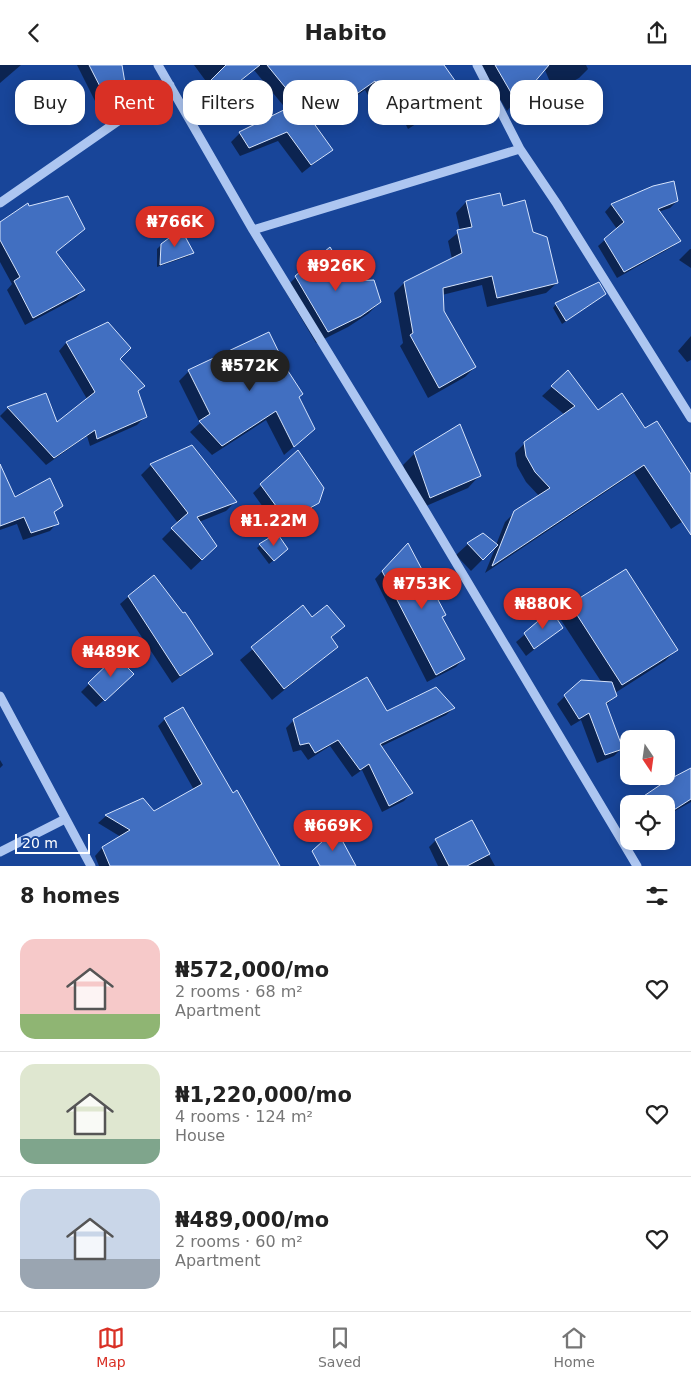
<!DOCTYPE html>
<html lang="en">
<head>
<meta charset="utf-8">
<style>
	:root { --surface:#fff; --page:#f6f6f6; --text:#222; --muted:#767676; --line:#e0e0e0; --accent:#d93025 }
	body { margin:0; font-family:"DejaVu Sans",sans-serif; background:var(--page); color:var(--text); height:100vh; display:flex; flex-direction:column; font-size:19px; white-space:nowrap }
	* { box-sizing:border-box; margin:0 }
	p { font-size:16px; color:var(--muted) }
	.icon { flex:none; width:28px; height:28px; fill:none; stroke:currentColor; stroke-width:2; stroke-linecap:round; stroke-linejoin:round }
	.map { position:relative; height:801px; overflow:hidden }
	.sheet { display:flex; flex-direction:column; background:var(--surface); flex:1 }
	.sheet>* { flex:none }
	.guide { position:absolute; left:15px; top:15px; width:661px; height:45px; display:flex; gap:10px }
	.needle { width:32px; rotate:167deg }
	.tools { position:absolute; left:620px; top:665px; display:grid; gap:10px }
	.tools a { display:grid; place-items:center; width:55px; height:55px; border-radius:10px; background:var(--surface); box-shadow:0 2px 12px #0003; font-size:25px }
	.scale { position:absolute; left:15px; bottom:12px; width:75px; box-sizing:border-box; padding-left:5px; border:2px solid #fff; border-top:0; font-size:14px; line-height:18px; white-space:nowrap; color:#fff; -webkit-text-stroke:4px #184599; paint-order:stroke }
	.price { position:absolute; translate:-50% -42px; padding:0 11px; border-radius:18px; background:var(--accent); color:#fff; font-size:16px; line-height:32px; filter:drop-shadow(0 1px 2px #0008) }
	.price::after { content:''; position:absolute; left:50%; top:30px; width:15px; height:11px; margin-left:-8px; background:inherit; clip-path:polygon(0 0,100% 0,50% 100%) }
	.price.on { background:#222; color:#fff }
	ul { padding:0; list-style:none }
	li { display:flex; align-items:center; gap:15px; height:125px; padding:0 20px }
	li+li { border-top:1px solid var(--line) }
	li span { display:grid; place-items:center; flex:none; width:140px; height:100px; border-radius:15px; color:#555 }
	li>.icon { margin-inline-start:auto }
	span .icon { width:60px; height:60px; fill:#fffc; stroke-width:1 }
	li b { font-size:21px }
	h2 { display:flex; justify-content:space-between; align-items:center; height:60px; padding:0 20px; font-size:21px }
	.pill { padding:0 18px; border-radius:15px; background:var(--surface); box-shadow:0 2px 12px #0003; font-size:18px; line-height:45px }
	.pill.on { background:var(--accent); color:#fff }
	header { display:flex; justify-content:space-between; align-items:center; height:65px; padding:0 20px; background:var(--surface); font-size:22px; font-weight:600 }
	.tab-bar { display:flex; justify-content:space-around; align-items:center; height:70px; border-top:1px solid var(--line); background:var(--surface); font-size:14px; color:var(--muted) }
	.tab-bar a { display:grid; justify-items:center; gap:2px }
	.tab-bar .on { color:var(--accent) }
	.map>svg:first-child { display:block }
	.shadow { fill:#0007 }
	.building { fill:#416fc1; stroke:#d5e3fc }
	.lines { fill:none; stroke-linecap:round; stroke-linejoin:round }
	.minor { stroke:#adc6f1; stroke-width:9 }
</style>
</head>
<body>
<header><svg class="icon" aria-label="back" viewBox="0 0 24 24"><path d="M15 5l-7 7 7 7"/></svg>Habito<svg class="icon" aria-label="share" viewBox="0 0 24 24"><path d="M12 15V3M7 8l5-5 5 5M5 13v7h14v-7"/></svg></header>
<div class="map">
<svg width="691" height="801" viewBox="0 0 691 801">
	<rect width="100%" height="100%" fill="#184599"/>
	<!-- shadow -->
	<path class="shadow" d="M0,0H21L0,18Z
		M77,0H120L116,32L100,46Z
		M194,0H443L461,27L452,36L408,64L397,42L378,47L365,25L338,43L336,39L310,55L331,85L302,108L278,76L240,91L231,77L240,68L287,45L254,5L205,44L198,31L208,19Z
		M480,0H518L529,21L507,46Z
		M543,0H586L588,4L579,13L554,27Z
		M653,122L677,136L670,143L658,147L679,175L672,182L617,213L598,181L617,164L605,147L611,140Z
		M466,137L502,142L532,168L557,218L546,228L487,242L482,220L442,230L443,246L475,302L465,312L428,333L400,281L403,278L394,228L404,218L452,194L448,176L460,166L456,148Z
		M29,142L83,164L55,188L83,225L76,233L25,260L7,225L12,219L0,197V158Z
		M161,180L192,187L189,191L157,202V184Z
		M690,184H691V203L679,195Z
		M296,212L350,217L380,237L368,249L348,262L316,278L284,224Z
		M601,232L562,259L553,243L556,239Z
		M108,259L118,294L144,321L137,328L145,352L137,360L90,381L87,371L46,400L0,351L8,343L45,330L56,359L87,334L59,286L66,278Z
		M691,271V295L687,297L678,286Z
		M189,306H287L298,332L304,373L284,390L266,355L212,390L190,367L200,358L179,316Z
		M568,307L598,347L645,365L691,412V451L671,464L634,408L485,508L496,481L471,506L456,490L468,479L483,470L496,480L505,457L515,447L540,432L526,417L517,401L515,388L525,378L565,350L542,331Z
		M297,387L318,437L310,446L278,463L253,428Z
		M415,388L479,411L468,423L419,444L403,400Z
		M151,400L236,436L226,446L199,457L206,491L191,505L162,474L178,458L141,410Z
		M0,404L15,433L62,440L53,448L57,458L50,466L23,475L17,459L0,465Z
		M260,480L282,488L269,499L257,483Z
		M400,487L441,553L463,594L456,602L427,617L375,514Z
		M128,532L211,589L172,618L120,539Z
		M571,540L676,585L665,596L615,628L616,631L606,640L622,683L614,691L597,698L581,655L571,661L557,639L565,631L602,618L559,552Z
		M303,542L312,554L343,561L330,574L337,582L272,635L240,595Z
		M551,547L561,563L526,591L516,577Z
		M116,592L125,617L96,642L81,627Z
		M454,643L446,650L380,682L411,728L404,736L382,747L362,705L352,712L330,681L308,695L301,685L293,687L286,663L294,655Z
		M165,654L271,801H99L95,791L102,783L121,772L98,758L106,751L142,734L154,748L194,725L158,661Z
		M0,695L3,700L0,703Z
		M691,704V737L666,751V739Z
		M629,743V754L625,748Z
		M471,757L495,801H438L429,782L436,775Z"/>
	<!-- building -->
	<path class="building" d="M89,0H122L126,24L109,39Z
		M226,0H260L215,36L206,20Z
		M267,0H444L463,27L418,56L406,34L388,38L375,16L348,35L346,30L310,53L333,85L311,100L287,67L249,83L239,67L298,38Z
		M495,0H549L517,38Z
		M674,116L678,136L658,144L681,176L624,207L604,174L624,157L611,139L653,121Z
		M500,128L503,141L525,135L533,167L547,172L558,218L497,233L492,211L443,223L444,246L476,302L439,323L410,270L413,268L404,217L462,188L457,165L472,162L466,136Z
		M68,131L85,164L56,187L85,225L33,253L14,216L20,212L0,175V157L28,138L29,141Z
		M181,164L194,188L160,200L161,179Z
		M330,182L351,216L374,215L381,237L361,251L328,267L295,211Z
		M599,217L606,229L566,256L555,238Z
		M108,257L131,283L120,294L145,321L138,326L147,352L97,374L95,365L54,393L7,342L46,328L57,357L95,327L66,277Z
		M269,267L288,306L303,329L299,332L315,364L294,382L276,346L222,381L199,356L210,349L188,305Z
		M568,305L598,345L622,328L645,363L657,356L691,409V470L644,400L492,501L514,446L550,423L535,407L526,391L524,377L575,341L551,321Z
		M460,359L481,411L430,433L414,387Z
		M192,380L237,437L197,452L217,481L202,495L171,463L188,448L150,399Z
		M298,385L324,423L319,438L287,456L260,419Z
		M0,399L15,432L50,413L63,441L54,447L59,459L31,468L24,452L0,461Z
		M277,468L288,484L274,496L259,479Z
		M483,468L498,480L483,495L467,478Z
		M408,478L446,550L442,552L465,594L436,610L382,506Z
		M626,504L678,585L622,620L570,539Z
		M154,510L183,548L185,547L213,589L180,611L128,531Z
		M303,540L312,552L327,540L345,561L331,572L338,582L284,624L251,582Z
		M551,545L563,563L534,584L524,568Z
		M116,591L134,609L105,636L88,618Z
		M367,612L387,646L436,622L455,643L380,679L413,728L389,741L369,699L360,705L338,675L315,688L309,678L300,680L293,654Z
		M581,615L612,617L617,631L606,638L623,684L605,690L589,648L579,654L564,630Z
		M183,642L233,728L237,725L280,801H110L102,782L130,765L105,750L143,733L154,746L202,719L164,653Z
		M691,703V734L666,750V739H632L666,716Z
		M472,755L490,789L467,801H449L435,774Z
		M336,764L356,801H320L312,786Z"/>
	<g class="lines">
		<!-- minor -->
		<path class="minor" d="M158,0L253,165L421,439L637,801
			M477,0L520,84
			M0,138L170,20
			M253,165L520,84L557,139L691,353
			M0,631L91,801
			M0,787L65,754"/>
	</g>
</svg>
<div class="tools">
<a><svg class="needle" viewBox="-14 -14 28 28"><path d="M0-13l5 13h-10z" fill="#e53935"/><path d="M0 13l5-13h-10z" fill="#767676"/></svg></a>
<a><svg class="icon" aria-label="locate" viewBox="0 0 24 24"><circle cx="12" cy="12" r="6"/><path d="M12 2v4M12 18v4M2 12h4M18 12h4"/></svg></a>
</div>
<div class="scale">20 m</div>
<b class="price" style="left:175px;top:183px">₦766K</b>
<b class="price" style="left:336px;top:227px">₦926K</b>
<b class="price on" style="left:250px;top:327px">₦572K</b>
<b class="price" style="left:274px;top:482px">₦1.22M</b>
<b class="price" style="left:422px;top:545px">₦753K</b>
<b class="price" style="left:543px;top:565px">₦880K</b>
<b class="price" style="left:111px;top:613px">₦489K</b>
<b class="price" style="left:333px;top:787px">₦669K</b>
<div class="guide">
<a class="pill">Buy</a>
<a class="pill on">Rent</a>
<a class="pill">Filters</a>
<a class="pill">New</a>
<a class="pill">Apartment</a>
<a class="pill">House</a>
</div>
</div>
<section class="sheet">
<h2>8 homes<svg class="icon" aria-label="filters" viewBox="0 0 24 24"><path d="M4 7h16M4 17h16"/><circle cx="9" cy="7" r="2"/><circle cx="15" cy="17" r="2"/></svg></h2>
<ul>
<li><span style="background:linear-gradient(#f6c9c9 75%,#8fb573 0)"><svg class="icon" aria-label="home" viewBox="0 0 24 24"><path d="M3 11l9-7 9 7M6 9v11h12V9"/></svg></span><div><b>₦572,000/mo</b><p>2 rooms · 68 m²</p><p>Apartment</p></div><svg class="icon" aria-label="heart" viewBox="0 0 24 24"><path d="M12 20l-8-8c-3-5 5-10 8-4 3-6 11-1 8 4z"/></svg></li>
<li><span style="background:linear-gradient(#dfe7d0 75%,#7fa58c 0)"><svg class="icon" aria-label="home" viewBox="0 0 24 24"><path d="M3 11l9-7 9 7M6 9v11h12V9"/></svg></span><div><b>₦1,220,000/mo</b><p>4 rooms · 124 m²</p><p>House</p></div><svg class="icon" aria-label="heart" viewBox="0 0 24 24"><path d="M12 20l-8-8c-3-5 5-10 8-4 3-6 11-1 8 4z"/></svg></li>
<li><span style="background:linear-gradient(#c9d6e8 70%,#9aa5b1 0)"><svg class="icon" aria-label="home" viewBox="0 0 24 24"><path d="M3 11l9-7 9 7M6 9v11h12V9"/></svg></span><div><b>₦489,000/mo</b><p>2 rooms · 60 m²</p><p>Apartment</p></div><svg class="icon" aria-label="heart" viewBox="0 0 24 24"><path d="M12 20l-8-8c-3-5 5-10 8-4 3-6 11-1 8 4z"/></svg></li>
</ul>
</section>
<nav class="tab-bar">
<a class="on"><svg class="icon" aria-label="map" viewBox="0 0 24 24"><path d="M3 6l6-2 6 2 6-2v14l-6 2-6-2-6 2zM9 4v14M15 6v14"/></svg>Map</a>
<a><svg class="icon" aria-label="saved" viewBox="0 0 24 24"><path d="M7 4h10v16l-5-4-5 4z"/></svg>Saved</a>
<a><svg class="icon" aria-label="home" viewBox="0 0 24 24"><path d="M3 11l9-7 9 7M6 9v11h12V9"/></svg>Home</a>
</nav>
</body>
</html>
